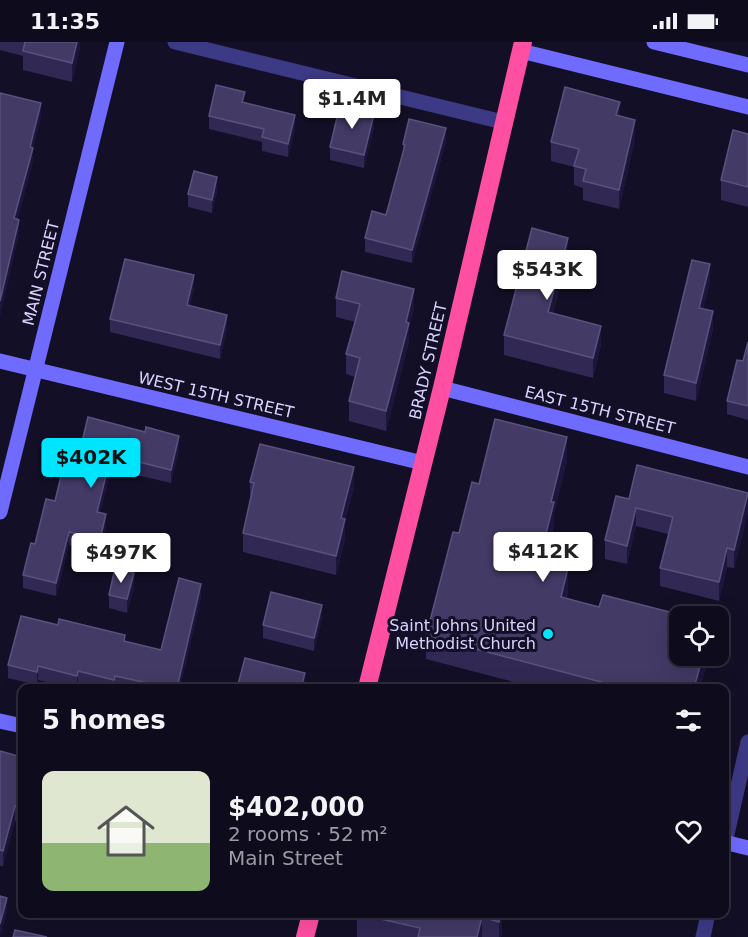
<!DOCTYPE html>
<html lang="en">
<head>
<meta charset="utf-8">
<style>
	:root { --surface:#0e0b1c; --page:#1c1929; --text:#f1f3f6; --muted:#9b9ba3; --line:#2e2b3b; --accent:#00e5ff }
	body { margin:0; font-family:"DejaVu Sans",sans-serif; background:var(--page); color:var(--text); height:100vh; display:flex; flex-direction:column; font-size:22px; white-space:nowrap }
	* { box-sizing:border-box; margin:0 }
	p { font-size:20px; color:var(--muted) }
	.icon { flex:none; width:33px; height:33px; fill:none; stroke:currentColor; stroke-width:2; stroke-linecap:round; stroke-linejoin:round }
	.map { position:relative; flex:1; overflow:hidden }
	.side { position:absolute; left:18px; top:642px; width:711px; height:234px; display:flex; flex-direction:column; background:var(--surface); border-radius:12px; box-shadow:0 6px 24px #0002,0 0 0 2px var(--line) }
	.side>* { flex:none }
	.buttons { position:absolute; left:669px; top:564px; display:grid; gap:12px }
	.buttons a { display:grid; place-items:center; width:60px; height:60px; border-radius:12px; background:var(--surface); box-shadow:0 6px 24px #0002,0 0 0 2px var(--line); font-size:30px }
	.price { position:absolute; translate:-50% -51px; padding:0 14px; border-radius:6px; background:#fff; color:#222; font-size:20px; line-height:39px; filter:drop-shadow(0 2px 3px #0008) }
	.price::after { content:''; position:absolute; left:50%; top:36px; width:18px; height:14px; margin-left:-9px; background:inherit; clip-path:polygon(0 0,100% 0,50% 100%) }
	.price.current { background:var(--accent); color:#111 }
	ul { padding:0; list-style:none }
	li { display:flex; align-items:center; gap:18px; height:150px; padding:0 24px }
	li+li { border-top:2px solid var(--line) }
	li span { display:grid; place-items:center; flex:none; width:168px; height:120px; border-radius:12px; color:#555 }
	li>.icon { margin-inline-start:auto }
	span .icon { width:72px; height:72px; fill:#fffc; stroke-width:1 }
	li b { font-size:26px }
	h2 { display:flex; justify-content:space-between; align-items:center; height:72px; padding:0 24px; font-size:26px }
	.status { display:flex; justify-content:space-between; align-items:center; height:42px; padding:0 30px; background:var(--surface); direction:ltr }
	.status svg { height:16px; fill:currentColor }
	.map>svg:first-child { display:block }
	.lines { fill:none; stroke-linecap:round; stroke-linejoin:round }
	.street { stroke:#3d3a85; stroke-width:15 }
	.secondary { stroke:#6f6bff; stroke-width:15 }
	.highway { stroke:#ff4fa3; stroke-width:18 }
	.wall { fill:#312854 }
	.shaded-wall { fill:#1d163a }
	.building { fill:#433a66; stroke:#5a527e; stroke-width:1.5 }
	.poi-dot { fill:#00e5ff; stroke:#130f26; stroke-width:2 }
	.labels { text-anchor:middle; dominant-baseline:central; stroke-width:6; stroke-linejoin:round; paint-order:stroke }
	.street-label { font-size:16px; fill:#d9d4ff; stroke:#130f26 }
	.poi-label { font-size:16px; fill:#d9d4ff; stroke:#130f26; text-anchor:end }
</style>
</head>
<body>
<div class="status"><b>11:35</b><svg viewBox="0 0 49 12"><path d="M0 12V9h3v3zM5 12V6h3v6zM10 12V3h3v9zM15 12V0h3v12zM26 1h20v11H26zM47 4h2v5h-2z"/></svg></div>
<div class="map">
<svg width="748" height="895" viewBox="0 0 748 895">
	<rect width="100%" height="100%" fill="#130f26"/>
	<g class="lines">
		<!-- street -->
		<path class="street" d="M175,0L503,80
			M724,805L748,700
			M703,895L708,872"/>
		<!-- secondary -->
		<path class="secondary" d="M654,0L748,23
			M521,9L748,65
			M0,319L423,421
			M442,346L748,425
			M0,470L117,0
			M0,679L22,684
			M724,800L748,806"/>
		<!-- highway -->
		<path class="highway" d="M367,646L442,346L523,0
			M305,895L311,872"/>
	</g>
	<!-- wall -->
	<path class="wall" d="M0,0H80V6L72,40L23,28V14L0,8Z
		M245,61L295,87L288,115L262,109V100L209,87V74Z
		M620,74L635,97L619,167L583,158V146L574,143V125L551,119V100Z
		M374,85L364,126L330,118V105Z
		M748,92V165L721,158V138Z
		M446,99L412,221L365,210V196L386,173L403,111V102Z
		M217,149L212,171L188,165V152Z
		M568,215L553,271L601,303L593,336L504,313V293Z
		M710,240L703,267L713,287L696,359L664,351V333Z
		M194,247L190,264L227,287L220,317L110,290V277Z
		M336,256L414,266L409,284V300L386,389L349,379V359L355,335L346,332V312L355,280L336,275Z
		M748,300V378L727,372V359L743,319Z
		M145,390L179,407L171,441L111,427L100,471L106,485L100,511L69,503L56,554L23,546V533L35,502L55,459L75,429Z
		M567,418L554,472V484L544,520L568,549L567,556L709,614L700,646H537L426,617V594L459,491L479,442Z
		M250,440L354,445L345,478V497L336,533L243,510V491L250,460Z
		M629,457L748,470L734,526L727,525L719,559L660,544V526L668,492L636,484L627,522L605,517V498Z
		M134,545L127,571L109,566V553Z
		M201,555L180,646H95L78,642L77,646H73L38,638L37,643L8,636V623L125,599L161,608Z
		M322,576L314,609L263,596V583Z
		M0,709L22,715V781L15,779L3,824H0Z
		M357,872H502V888L501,895H357Z"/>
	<!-- shaded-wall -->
	<path class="shaded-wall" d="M77,0H80V6L72,40V21Z
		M620,60V79L616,73Z
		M41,61V76L33,107V106V121L14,192V176L30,105Z
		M374,72V85L364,126V113Z
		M295,73V87L288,115V102Z
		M635,78V97L619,167V148Z
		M446,86V99L412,221V208Z
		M217,135V149L212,171V158Z
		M19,178V193L0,275V259Z
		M568,196V215L548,289V270Z
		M710,222V240L699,284V266Z
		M194,233V247L187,277V263Z
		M414,247V266L409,284V300L386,389V369L406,280Z
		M713,269V287L696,359V341Z
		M227,273V287L220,317V303Z
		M601,284V303L593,336V316Z
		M179,394V407L171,441V428Z
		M567,395V418L554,472V484L539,542V519L551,460Z
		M111,413V427L97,483V470Z
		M354,425V445L345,478V497L336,533V514L341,476Z
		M748,451V470L734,526V508Z
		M636,466V484L627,522V504Z
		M106,472V485L100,511V497Z
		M69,490V503L56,554V541Z
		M727,506V525L719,559V540Z
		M568,526V549L561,578V555Z
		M134,531V545L127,571V557Z
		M201,542V555L180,646H177Z
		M322,563V576L314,609V596Z
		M703,614H709L700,646H694Z
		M38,624V638L37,643V630Z
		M78,629V642L77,646V634Z
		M305,631V646H301Z
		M15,764V779L3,824V809Z
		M7,856V871L0,895V882Z
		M500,872H502V888L501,895H499V880Z
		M482,875V895H477Z"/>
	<!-- building -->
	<path class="building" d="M25,0H77L72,21L23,9Z
		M216,43L245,50L242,60L295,73L288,102L262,95L264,87L209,74Z
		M565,45L620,60L616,73L635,78L619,148L583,139L586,127L574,124L579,107L551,100Z
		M0,51L41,61L30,105L33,106L14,176L19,178L0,259Z
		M340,63L374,72L364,113L330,105Z
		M409,77L446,86L412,208L365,196L372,169L386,173L405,103L403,102Z
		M733,88L748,92V145L721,138Z
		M194,129L217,135L212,158L188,152Z
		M532,186L568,196L548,270L601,284L593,316L504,293Z
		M125,217L194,233L187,263L227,273L220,303L110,277Z
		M692,218L710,222L699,266L713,269L696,341L664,333Z
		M342,229L414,247L406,280L409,281L386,369L349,359L360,316L346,312L360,262L336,256Z
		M748,300V364L727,359L737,318L743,319Z
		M88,375L145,390L146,385L179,394L171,428L111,413L97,470L106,472L100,497L69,490L56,541L23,533L31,501L35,502L46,457L55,459L63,426L75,429Z
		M495,377L567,395L551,460H554L539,519L568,526L561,555L599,565L603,553L685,574H680V614H703L694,646H619L620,645L426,594L453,490L459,491L472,440L479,442Z
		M260,402L354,425L341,476L345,477L336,514L243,491L254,441L250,440Z
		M637,423L748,451L734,508L727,506L719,540L660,526L673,475L636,466L627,504L605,498L616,454L629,457Z
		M115,526L134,531L127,557L109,553Z
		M179,536L201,542L177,646H171L115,634L114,638L78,629L77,634L38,624L37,630L8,623L21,574L58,583L59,577L100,587L125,593L124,599L161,608Z
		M271,550L322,563L314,596L263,583Z
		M245,616L305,631L301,646H237Z
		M0,709L22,715V766L15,764L3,809L0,808Z
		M0,854L7,856L0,882Z
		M359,872H500L499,880L482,875L477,895H418L420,886Z
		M15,888L47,895H13Z"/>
	<!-- markers -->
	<circle class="poi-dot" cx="548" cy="592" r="6"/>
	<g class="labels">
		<!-- street labels -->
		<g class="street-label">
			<text transform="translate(41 231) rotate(-76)">MAIN STREET</text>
			<text transform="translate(428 319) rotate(-77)">BRADY STREET</text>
			<text transform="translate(216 353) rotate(13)">WEST 15TH STREET</text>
			<text transform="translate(600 368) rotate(14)">EAST 15TH STREET</text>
		</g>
		<!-- poi labels -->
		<g class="poi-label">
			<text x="536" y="583">Saint Johns United<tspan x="536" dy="18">Methodist Church</tspan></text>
		</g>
	</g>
</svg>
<div class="buttons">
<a><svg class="icon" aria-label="locate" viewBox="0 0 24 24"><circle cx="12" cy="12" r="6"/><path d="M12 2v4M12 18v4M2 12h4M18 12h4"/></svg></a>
</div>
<b class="price" style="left:352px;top:88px">$1.4M</b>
<b class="price" style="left:547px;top:259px">$543K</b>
<b class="price current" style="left:91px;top:447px">$402K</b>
<b class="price" style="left:543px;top:541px">$412K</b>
<b class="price" style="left:121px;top:542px">$497K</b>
<section class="side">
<h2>5 homes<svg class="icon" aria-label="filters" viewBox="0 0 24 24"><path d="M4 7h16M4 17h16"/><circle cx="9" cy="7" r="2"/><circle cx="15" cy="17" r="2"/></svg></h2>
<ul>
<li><span style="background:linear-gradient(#dfe7d0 60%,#8fb573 0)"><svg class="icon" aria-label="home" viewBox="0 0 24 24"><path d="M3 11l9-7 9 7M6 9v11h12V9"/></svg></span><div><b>$402,000</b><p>2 rooms · 52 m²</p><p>Main Street</p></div><svg class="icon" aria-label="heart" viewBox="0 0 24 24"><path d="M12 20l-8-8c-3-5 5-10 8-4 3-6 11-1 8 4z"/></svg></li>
</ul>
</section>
</div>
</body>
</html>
